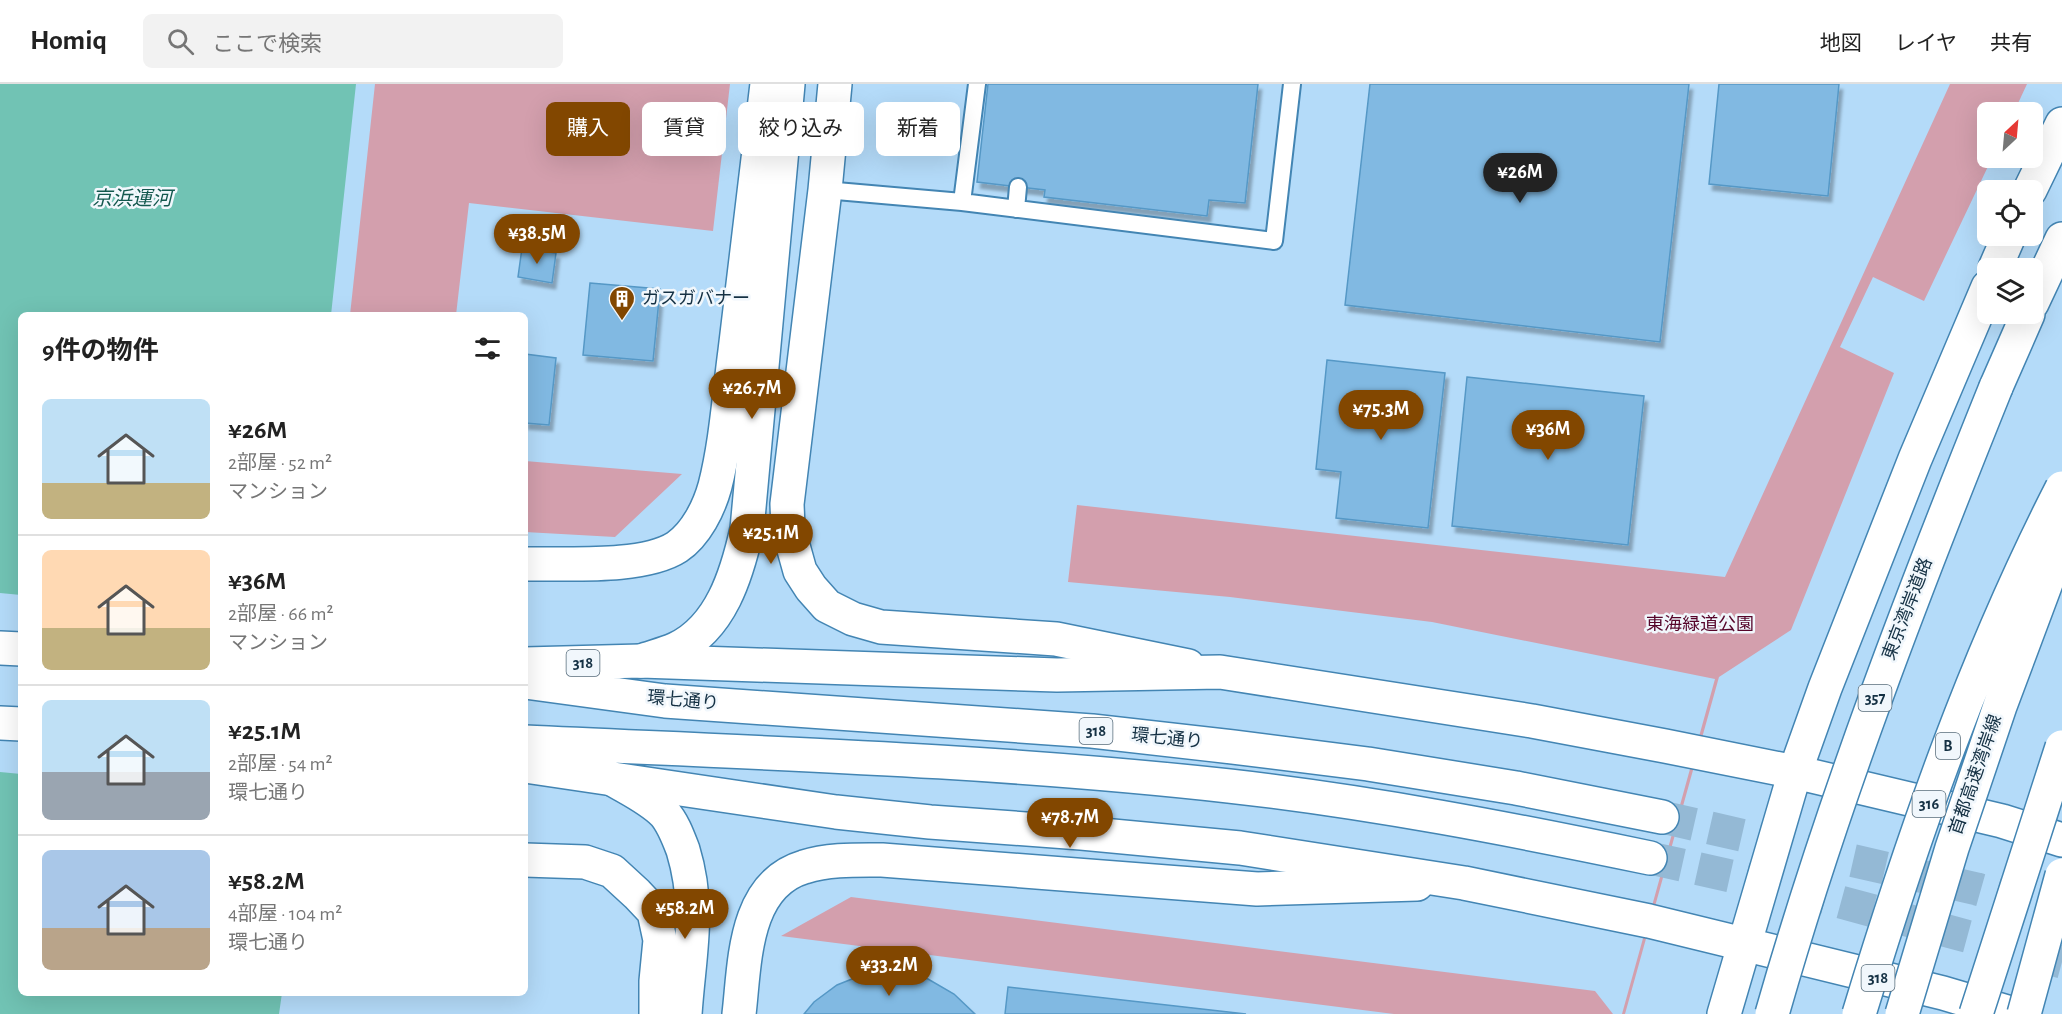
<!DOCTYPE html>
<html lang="ja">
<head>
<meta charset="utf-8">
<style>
	:root { --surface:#fff; --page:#f2f2f2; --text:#222; --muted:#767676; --line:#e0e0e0; --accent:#824700 }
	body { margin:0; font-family:"Alegreya Sans","Noto Sans JP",sans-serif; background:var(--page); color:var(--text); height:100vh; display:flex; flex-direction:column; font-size:22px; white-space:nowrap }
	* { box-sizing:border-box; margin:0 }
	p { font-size:20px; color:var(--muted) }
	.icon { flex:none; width:33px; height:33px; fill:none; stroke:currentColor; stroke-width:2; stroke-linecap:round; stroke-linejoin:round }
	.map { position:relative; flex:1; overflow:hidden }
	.details { position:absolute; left:18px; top:228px; width:510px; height:684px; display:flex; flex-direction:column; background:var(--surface); border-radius:9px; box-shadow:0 6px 24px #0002 }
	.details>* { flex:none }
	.guide { position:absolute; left:546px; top:18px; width:570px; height:54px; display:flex; gap:12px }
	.needle { width:39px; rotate:26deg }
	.controls { position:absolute; left:1977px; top:18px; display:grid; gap:12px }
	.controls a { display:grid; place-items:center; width:66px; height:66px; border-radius:9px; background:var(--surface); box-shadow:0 6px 24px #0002; font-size:30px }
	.price { position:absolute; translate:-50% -51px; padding:0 14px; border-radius:21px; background:var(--accent); color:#fff; font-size:20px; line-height:39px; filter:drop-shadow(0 2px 3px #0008) }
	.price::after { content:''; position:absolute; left:50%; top:36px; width:18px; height:14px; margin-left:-9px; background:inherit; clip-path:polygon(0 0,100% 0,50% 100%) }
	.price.on { background:#222; color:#fff }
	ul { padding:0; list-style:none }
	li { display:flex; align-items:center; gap:18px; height:150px; padding:0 24px }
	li+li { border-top:2px solid var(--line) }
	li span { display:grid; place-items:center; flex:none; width:168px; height:120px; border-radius:9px; color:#555 }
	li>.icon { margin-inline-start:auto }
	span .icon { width:72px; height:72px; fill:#fffc; stroke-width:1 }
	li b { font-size:26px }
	h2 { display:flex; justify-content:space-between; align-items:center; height:72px; padding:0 24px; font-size:26px }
	.tag { padding:0 21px; border-radius:9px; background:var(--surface); box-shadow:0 6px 24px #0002; font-size:21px; line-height:54px }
	.tag.on { background:var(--accent); color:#fff }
	header { display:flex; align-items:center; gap:36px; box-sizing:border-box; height:84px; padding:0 30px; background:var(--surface); border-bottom:2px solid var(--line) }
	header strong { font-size:28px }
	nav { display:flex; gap:33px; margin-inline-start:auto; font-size:21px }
	.search { width:420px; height:54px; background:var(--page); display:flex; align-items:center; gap:15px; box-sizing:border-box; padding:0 21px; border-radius:9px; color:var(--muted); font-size:22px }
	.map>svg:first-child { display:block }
	.green { fill:#d39fad }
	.water { fill:#71c3b4 }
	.pier { fill:#b4dbf9 }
	.building { fill:#81b9e2; stroke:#5598c6; stroke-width:1.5; filter:url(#shadow) }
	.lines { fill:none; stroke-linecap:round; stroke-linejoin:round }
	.primary-tunnel { stroke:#94b9d5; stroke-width:33; stroke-dasharray:33 16; stroke-linecap:butt }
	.lane-casing { stroke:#4385b3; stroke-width:20 }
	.street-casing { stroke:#4385b3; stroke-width:36 }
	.secondary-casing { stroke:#4385b3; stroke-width:36 }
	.primary-casing { stroke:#4385b3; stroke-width:36 }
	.highway-casing { stroke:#4385b3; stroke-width:36 }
	.lane { stroke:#fff; stroke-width:16 }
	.street { stroke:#fff; stroke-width:33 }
	.secondary { stroke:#fff; stroke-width:33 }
	.primary { stroke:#fff; stroke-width:33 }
	.highway { stroke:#fff; stroke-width:33 }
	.highway-bridge-casing { stroke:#4385b3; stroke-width:36; stroke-linecap:butt }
	.highway-bridge { stroke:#fff; stroke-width:33 }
	.labels { text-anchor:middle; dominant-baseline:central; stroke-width:5; stroke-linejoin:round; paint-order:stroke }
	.shield { fill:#f1f7fc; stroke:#576c7b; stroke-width:1.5 }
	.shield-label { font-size:16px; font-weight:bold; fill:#153144 }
	.poi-label { font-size:18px; fill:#153144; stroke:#f1f7fc; text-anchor:start }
	.street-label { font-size:18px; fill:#153144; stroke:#f1f7fc }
	.park-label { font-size:18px; fill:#56052a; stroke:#f1f7fc }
	.water-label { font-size:20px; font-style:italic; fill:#13584e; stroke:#f1f7fc }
</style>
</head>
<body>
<header>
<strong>Homiq</strong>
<div class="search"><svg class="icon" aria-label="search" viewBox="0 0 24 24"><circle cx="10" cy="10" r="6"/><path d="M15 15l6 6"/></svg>ここで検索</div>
<nav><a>地図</a><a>レイヤ</a><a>共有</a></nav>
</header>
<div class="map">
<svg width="2062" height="930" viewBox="0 0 2062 930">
	<defs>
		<filter id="shadow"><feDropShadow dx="3.5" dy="6" stdDeviation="1.5" flood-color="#0004"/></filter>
	</defs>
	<rect width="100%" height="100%" fill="#b4dbf9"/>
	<!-- green -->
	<path class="green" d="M375,0H730L713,147L469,119L456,231H350Z
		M1950,0H2027L2014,28H1988V74H1992L1924,217L1873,193L1840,263L1894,289L1791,546L1719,593L1625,930H1622L1715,595L1432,538L1230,513L1068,498L1077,421L1725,493Z
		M525,377L682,390L615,453L525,448Z
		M851,813L1595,907L1613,930H1394L781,852Z"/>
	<!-- water -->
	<path class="water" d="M0,0H356L331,231H21V909H282L279,930H0Z"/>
	<!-- pier -->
	<path class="pier" d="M0,509L21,511V690L0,688Z"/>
	<!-- building -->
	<path class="building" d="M988,0H1258L1245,119L1209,116L1207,132L1044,113L1045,106L977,98Z
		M1370,0H1689L1660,258L1345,221Z
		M1719,0H1839L1828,112L1709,100Z
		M522,164L556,169L552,199L518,193Z
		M590,199L660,205L653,277L583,271Z
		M525,270L556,274L549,341L525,339Z
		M1327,276L1445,289L1428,444L1336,434L1341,388L1316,385Z
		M1467,293L1644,312L1628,461L1452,442Z
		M887,887L915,890L928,895L954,910L975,930H804L814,918L837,901L862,891Z
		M1008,903L1246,930H1005Z"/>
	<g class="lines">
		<!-- primary-tunnel -->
		<path class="primary-tunnel" d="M1662,733L1977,805L2062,829
			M1650,774L1807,809L2062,878"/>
		<defs>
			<path id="lane" d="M825,106L962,118L1274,157L1292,0
				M962,118L977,0
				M1016,125L1018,103"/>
			<path id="street" d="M525,480C566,479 643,485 677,463C696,450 709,424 715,402C726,359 729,312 735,267C746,178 757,89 767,0
				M525,776L585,778L612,787L637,810L654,828L660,856L656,897V930"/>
			<path id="secondary" d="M835,0L825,106L787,420L788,444L800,487L811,504L827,522L853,535L881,543L1056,555L1188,582
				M641,577C652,573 665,570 676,565C721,544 737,490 747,445L788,0
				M614,696C631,706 650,715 664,729C673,739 678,753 683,766C701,825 689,870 685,930
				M739,930C745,880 743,801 804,783C829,775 856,776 882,776L1257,805L1417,800"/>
			<path id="primary" d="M0,564L21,565
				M525,580L641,577L1057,591L1220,588L1532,637L1665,662L1795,688L2002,737L2062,756
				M525,598L665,617L1092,647L1233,663L1368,680L1516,704L1662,733
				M0,639L21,640
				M525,658C760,669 996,676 1229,702C1371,718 1511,745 1650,774
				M525,682L836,728L930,738L1081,749L1240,764L1464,799L1649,837L1943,909L2014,930"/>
			<path id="highway" d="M2030,106L2062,40
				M1995,184L2009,152
				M2032,219L2062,155
				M1996,303L2028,230
				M1724,930L1795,688L1825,604L1915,375L1988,203"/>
		</defs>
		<!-- lane casing -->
		<use href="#lane" class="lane-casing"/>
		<!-- street casing -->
		<use href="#street" class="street-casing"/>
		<!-- secondary casing -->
		<use href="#secondary" class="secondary-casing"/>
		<!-- primary casing -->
		<use href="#primary" class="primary-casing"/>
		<!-- highway casing -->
		<use href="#highway" class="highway-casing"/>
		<!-- lane -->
		<use href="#lane" class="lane"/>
		<!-- street -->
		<use href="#street" class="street"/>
		<!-- secondary -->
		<use href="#secondary" class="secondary"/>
		<!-- primary -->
		<use href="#primary" class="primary"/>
		<!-- highway -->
		<use href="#highway" class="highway"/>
		<defs>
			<path id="highway-bridge" d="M1772,930C1833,716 1913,509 1996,303
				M1859,930C1914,749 1976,572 2062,404
				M1902,930L1952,764L2000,622L2062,456
				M1976,930L2062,663
				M2024,930L2062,791"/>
		</defs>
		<!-- highway-bridge casing -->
		<use href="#highway-bridge" class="highway-bridge-casing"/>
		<!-- highway-bridge -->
		<use href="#highway-bridge" class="highway-bridge"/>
	</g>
	<!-- icons -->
	<defs>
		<symbol id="building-pin" viewBox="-11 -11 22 30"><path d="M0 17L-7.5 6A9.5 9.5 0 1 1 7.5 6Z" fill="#824700" stroke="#f1f7fc"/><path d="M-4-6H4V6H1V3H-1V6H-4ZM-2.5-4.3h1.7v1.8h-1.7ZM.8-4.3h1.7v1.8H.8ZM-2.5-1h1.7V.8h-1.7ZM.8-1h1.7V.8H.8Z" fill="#fff"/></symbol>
	</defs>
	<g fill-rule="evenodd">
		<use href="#building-pin" x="607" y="200" width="30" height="40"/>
	</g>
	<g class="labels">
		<!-- shield labels -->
		<g class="shield">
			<rect x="566.5" y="566" width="33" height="26" rx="4.5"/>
			<rect x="1858.5" y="601" width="33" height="26" rx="4.5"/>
			<rect x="1079.5" y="634" width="33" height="26" rx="4.5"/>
			<rect x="1936" y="649" width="24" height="26" rx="4.5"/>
			<rect x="1912.5" y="707" width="33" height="26" rx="4.5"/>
			<rect x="1861.5" y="881" width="33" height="26" rx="4.5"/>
		</g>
		<g class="shield-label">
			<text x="583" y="579">318</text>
			<text x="1875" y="614">357</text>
			<text x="1096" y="647">318</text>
			<text x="1948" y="662">B</text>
			<text x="1929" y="720">316</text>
			<text x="1878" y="894">318</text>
		</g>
		<!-- poi labels -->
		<g class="poi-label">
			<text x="642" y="215">ガスガバナー</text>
		</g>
		<!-- street labels -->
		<g class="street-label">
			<text transform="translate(1908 525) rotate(-69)">東京湾岸道路</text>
			<text transform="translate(683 617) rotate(5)">環七通り</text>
			<text transform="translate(1167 655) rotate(6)">環七通り</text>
			<text transform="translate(1976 691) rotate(-71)">首都高速湾岸線</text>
		</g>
		<!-- park labels -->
		<g class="park-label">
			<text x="1700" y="541">東海緑道公園</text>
		</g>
		<!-- water labels -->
		<g class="water-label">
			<text x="132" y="115">京浜運河</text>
		</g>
	</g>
</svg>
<div class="controls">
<a><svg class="needle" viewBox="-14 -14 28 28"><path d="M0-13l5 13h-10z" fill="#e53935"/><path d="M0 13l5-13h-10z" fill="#767676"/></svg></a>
<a><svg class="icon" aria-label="locate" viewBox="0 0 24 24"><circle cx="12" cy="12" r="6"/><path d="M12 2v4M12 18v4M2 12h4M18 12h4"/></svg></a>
<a><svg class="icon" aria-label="layers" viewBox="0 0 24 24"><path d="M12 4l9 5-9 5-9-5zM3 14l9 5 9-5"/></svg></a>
</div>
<b class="price on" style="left:1520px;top:120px">¥26M</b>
<b class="price" style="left:537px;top:181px">¥38.5M</b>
<b class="price" style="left:752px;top:336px">¥26.7M</b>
<b class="price" style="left:1381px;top:357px">¥75.3M</b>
<b class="price" style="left:1548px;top:377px">¥36M</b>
<b class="price" style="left:771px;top:481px">¥25.1M</b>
<b class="price" style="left:1070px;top:765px">¥78.7M</b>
<b class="price" style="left:685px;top:856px">¥58.2M</b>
<b class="price" style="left:889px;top:913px">¥33.2M</b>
<div class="guide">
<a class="tag on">購入</a>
<a class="tag">賃貸</a>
<a class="tag">絞り込み</a>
<a class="tag">新着</a>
</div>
<section class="details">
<h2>9件の物件<svg class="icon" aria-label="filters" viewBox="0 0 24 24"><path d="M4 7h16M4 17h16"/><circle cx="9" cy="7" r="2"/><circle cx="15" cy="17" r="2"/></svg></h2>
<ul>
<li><span style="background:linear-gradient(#bfe0f5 70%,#c2b280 0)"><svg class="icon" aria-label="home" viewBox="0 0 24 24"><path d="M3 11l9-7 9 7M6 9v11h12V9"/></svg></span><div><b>¥26M</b><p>2部屋 · 52 m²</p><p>マンション</p></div></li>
<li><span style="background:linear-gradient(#ffd9b3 65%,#c2b280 0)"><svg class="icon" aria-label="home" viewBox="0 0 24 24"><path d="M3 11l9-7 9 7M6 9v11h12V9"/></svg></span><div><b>¥36M</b><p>2部屋 · 66 m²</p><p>マンション</p></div></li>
<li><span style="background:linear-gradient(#bfe0f5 60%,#9aa5b1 0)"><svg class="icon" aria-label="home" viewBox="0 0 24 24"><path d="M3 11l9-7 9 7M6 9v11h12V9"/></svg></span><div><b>¥25.1M</b><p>2部屋 · 54 m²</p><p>環七通り</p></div></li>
<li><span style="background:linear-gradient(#a9c7e8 65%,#b9a48a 0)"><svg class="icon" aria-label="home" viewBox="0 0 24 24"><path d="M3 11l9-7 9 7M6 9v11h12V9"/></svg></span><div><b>¥58.2M</b><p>4部屋 · 104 m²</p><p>環七通り</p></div></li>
</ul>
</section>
</div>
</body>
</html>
